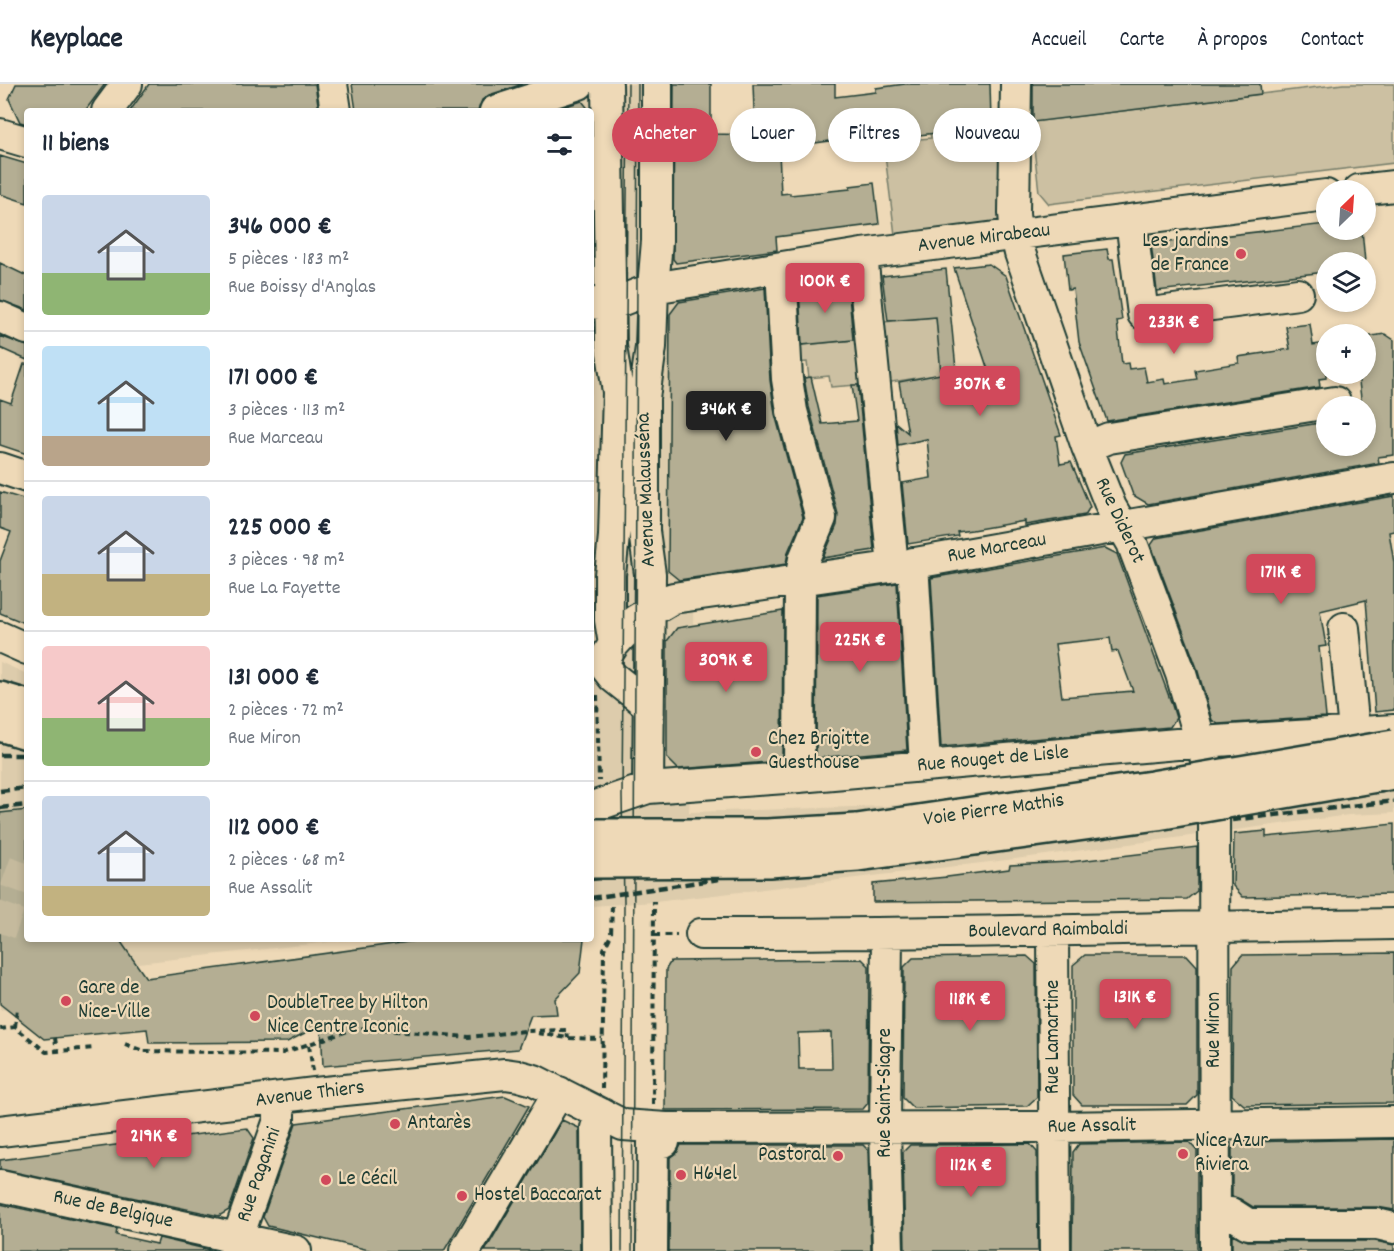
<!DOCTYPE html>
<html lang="fr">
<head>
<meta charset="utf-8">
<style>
	:root { --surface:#fff; --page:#f6f6f7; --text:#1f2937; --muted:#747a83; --line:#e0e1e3; --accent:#d1495b }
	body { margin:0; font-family:Dekko,sans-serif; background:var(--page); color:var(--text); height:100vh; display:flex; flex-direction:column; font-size:22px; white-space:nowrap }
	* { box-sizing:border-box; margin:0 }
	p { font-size:20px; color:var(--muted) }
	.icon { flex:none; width:33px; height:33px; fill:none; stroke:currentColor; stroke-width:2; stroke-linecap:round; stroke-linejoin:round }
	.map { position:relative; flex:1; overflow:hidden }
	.details { position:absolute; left:24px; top:24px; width:570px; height:834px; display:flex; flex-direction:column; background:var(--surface); border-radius:6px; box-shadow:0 3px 9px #0003 }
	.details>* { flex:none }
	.top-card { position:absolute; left:612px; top:24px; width:570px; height:54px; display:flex; gap:12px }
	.needle { width:39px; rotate:25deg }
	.controls { position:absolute; left:1316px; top:96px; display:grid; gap:12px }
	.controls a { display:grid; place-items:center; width:60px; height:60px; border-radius:50%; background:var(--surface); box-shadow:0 3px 9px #0003; font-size:30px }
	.price { position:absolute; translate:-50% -51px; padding:0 14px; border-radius:6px; background:var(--accent); color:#fff; font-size:20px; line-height:39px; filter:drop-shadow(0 2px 3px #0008) }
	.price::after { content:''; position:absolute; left:50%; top:36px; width:18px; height:14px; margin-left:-9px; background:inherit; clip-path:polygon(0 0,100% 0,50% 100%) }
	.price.current { background:#222; color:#fff }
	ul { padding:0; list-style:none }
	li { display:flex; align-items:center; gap:18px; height:150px; padding:0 18px }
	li+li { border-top:2px solid var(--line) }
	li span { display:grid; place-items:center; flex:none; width:168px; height:120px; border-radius:6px; color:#555 }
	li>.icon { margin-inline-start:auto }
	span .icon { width:72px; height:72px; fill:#fffc; stroke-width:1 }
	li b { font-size:26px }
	h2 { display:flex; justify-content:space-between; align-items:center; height:72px; padding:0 18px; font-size:26px }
	.pill { padding:0 21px; border-radius:27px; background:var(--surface); box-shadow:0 3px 9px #0003; font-size:21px; line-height:54px }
	.pill.current { background:var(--accent); color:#fff }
	header { display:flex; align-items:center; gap:36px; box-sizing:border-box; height:84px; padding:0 30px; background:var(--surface); border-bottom:2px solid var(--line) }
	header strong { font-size:28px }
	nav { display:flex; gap:33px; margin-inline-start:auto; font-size:21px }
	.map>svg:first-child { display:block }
	.built { fill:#ddccac }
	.green { fill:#ccc0a2; stroke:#767e6b; stroke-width:1.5 }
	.building { fill:#b4ae93; stroke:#1f3d34; stroke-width:1.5; fill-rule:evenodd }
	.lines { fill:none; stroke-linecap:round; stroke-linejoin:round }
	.minor-tunnel { stroke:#c5ba9d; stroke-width:30; stroke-dasharray:30 15; stroke-linecap:butt }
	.minor-casing { stroke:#1f3d34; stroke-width:34 }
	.highway-casing { stroke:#1f3d34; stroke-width:38 }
	.path { stroke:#1f3d34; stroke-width:4; stroke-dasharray:6 4.5; stroke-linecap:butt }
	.minor { stroke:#eed9b7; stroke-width:30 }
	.highway { stroke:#eed9b7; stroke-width:33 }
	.tram { stroke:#1f3d34; stroke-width:1.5 }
	.rail { stroke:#1f3d34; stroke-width:4.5; stroke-dasharray:9 4.5; stroke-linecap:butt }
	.highway-bridge-casing { stroke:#1f3d34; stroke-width:38; stroke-linecap:butt }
	.highway-bridge { stroke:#eed9b7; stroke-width:33 }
	.poi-dot { fill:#d1495b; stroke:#eed9b7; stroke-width:2 }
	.labels { text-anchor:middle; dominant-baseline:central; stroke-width:4.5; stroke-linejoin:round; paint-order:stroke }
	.street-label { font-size:21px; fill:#1f3d34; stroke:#eed9b7 }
	.poi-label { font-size:21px; fill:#1f3d34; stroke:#eed9b7; text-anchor:start }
</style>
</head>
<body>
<header>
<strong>Keyplace</strong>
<nav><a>Accueil</a><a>Carte</a><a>À propos</a><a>Contact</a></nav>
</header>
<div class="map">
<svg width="1394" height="1167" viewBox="0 0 1394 1167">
	<rect width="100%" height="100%" fill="#eed9b7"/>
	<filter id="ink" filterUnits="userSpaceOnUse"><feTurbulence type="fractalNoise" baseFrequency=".0167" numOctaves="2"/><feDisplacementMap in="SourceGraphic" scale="12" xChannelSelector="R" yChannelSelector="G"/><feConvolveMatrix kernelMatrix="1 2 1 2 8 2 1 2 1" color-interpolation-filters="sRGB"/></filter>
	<g filter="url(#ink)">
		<!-- built -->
		<path class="built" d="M560,0H694L693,663L689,728L886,722L1394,668V729L1349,731L1015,775L655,818L591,822V27H561Z
			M0,578L27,590V855H357L129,880L86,950L44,955L27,942L25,923L0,926Z"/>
		<!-- green -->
		<path class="green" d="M1343,0H1394V79L1056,119L1049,120L1039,108L1031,38Z
			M998,41L1006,127L995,140L895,151L883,55L919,51L920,55L931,54L930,49Z
			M936,233L942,290L879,300L873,239Z
			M865,255L870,300L831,303L829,292L809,294L807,278L794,279L793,262Z"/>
		<!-- building -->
		<path class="building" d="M16,0H105L85,27H27V40L20,38L9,15Z
			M149,0H315L319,27H130Z
			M352,0H523L489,11L482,16L478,27H356Z
			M674,0H711V41H712L714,50L755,51L753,0H835V13L876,8V4L905,0H990L991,37L986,43L861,58L860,53L800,61V66L779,68L781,110L790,109V111L850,105V102L874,99L879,140L776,153L777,166L676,179L673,175Z
			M1033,0H1260L1261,10L1033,38Z
			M582,17L590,27H551Z
			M0,72L27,80V119L0,110Z
			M1326,140V146H1362L1365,178H1326V188L1157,207L1151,160Z
			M1107,165L1109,175H1113L1122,236L1117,237L1122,280L1128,279L1129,285L1144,283L1147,298L1164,295L1165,300L1197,295L1195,286L1239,279L1238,273L1290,265L1286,243L1310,240L1313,261L1326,259V294L1319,295L1320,303L1107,337L1079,258L1073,205L1068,206L1064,170Z
			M0,179L27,192V226L0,216Z
			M989,180L1006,192L1061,351L1056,352L1060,380L1071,378L1090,423L1085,431L1025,441V437L972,446L957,448L958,452L908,460L902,399L931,394L927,355L898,361L896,339L908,349L899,298L941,290L936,233L888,237L882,192L946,185L959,315L996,310L954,184Z
			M848,200L853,256L802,261L799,204Z
			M765,204L770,296L775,330L803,433L788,468L786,480L679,496L668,487L670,230L679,218Z
			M1385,250L1394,256V371L1378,373L1379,379L1148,420L1133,411L1121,378L1125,370L1326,338V362H1365V322H1362L1358,290H1365V253Z
			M0,252L27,262V276L0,264Z
			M24,280H27V370L0,361V315L11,319Z
			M811,293L822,340L857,337L852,301H858L874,466L823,474L837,441L838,430L809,323L804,294Z
			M0,408L23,415L27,410V540L0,529V477L11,448L0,444Z
			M1394,412V447L1389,448L1394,479V626L1375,628L1366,516L1320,527L1326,562L1319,563L1326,633L1218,640L1212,636L1197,584L1151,461L1156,454Z
			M1105,464L1117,470L1171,618L1176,634L1170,643L941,663L931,494ZM1110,554L1112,568L1118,567L1133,607L1062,613L1055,560Z
			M897,499L907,666L816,674L817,511Z
			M783,527L782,677L678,685L667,674V557L677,544Z
			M27,726V855H119L146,894L430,855H584L580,889L555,915L557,930L531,931L518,965L323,982L321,941L287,958L149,959L147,945L44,955L0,920V729Z
			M1394,740V810L1243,813L1233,802L1234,750L1266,747V753Z
			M1197,763V807L1187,815L873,818V800L947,793L1009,785L1010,781L1070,778Z
			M1394,869V1019L1244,1021L1232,1011L1233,882L1242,871Z
			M1085,871H1187L1197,882V1011L1187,1021H1082L1073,1011V881Z
			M1027,872L1036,880L1037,1013L1027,1022L913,1024L903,1014L904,883L913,874Z
			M862,875L869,882L868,1019L863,1025L665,1026L666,885L671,877ZM831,948L832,985H799L798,949Z
			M505,1012L529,1022L444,1167H373L268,1142L263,1133L296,1039Z
			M562,1036L579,1044L580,1167H485Z
			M247,1044L254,1054L229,1126L219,1132L0,1085V1076Z
			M1394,1055V1126L1377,1123H1253L1240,1115L1232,1112V1065L1241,1058Z
			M1189,1058L1197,1067V1167H1072L1073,1068L1079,1060Z
			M1030,1060L1037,1068L1038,1167H905L903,1068L910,1061Z
			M681,1061H863L868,1066L871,1167H669L670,1074L677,1069Z
			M0,1120L117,1145L116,1151L157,1160L159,1154L214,1167H0Z
			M1232,1150L1248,1157H1375L1394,1161V1167H1232Z"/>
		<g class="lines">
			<!-- minor-tunnel -->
			<path class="minor-tunnel" d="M0,849L27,772"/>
			<defs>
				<path id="minor" d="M332,0L336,27
					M607,0L611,262L618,308L614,452L610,491V536L614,560
					M1016,0L1014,129L1016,152L1020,169L1087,363L1111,423L1132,459L1181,590L1206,676L1214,725L1215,1167
					M107,27L127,0
					M495,27L579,0
					M0,50L27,58
					M1359,106L1394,102
					M1131,137L1143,230L1298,210
					M862,170L893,482
					M781,184L787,295L792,327L821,434L804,475L800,496L799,693
					M591,219L610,221L653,204L862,170L1326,111
					M0,233L27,245
					M1087,363L1109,354L1335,318
					M0,384L27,393
					M913,479L925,681
					M1344,544L1354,647
					M0,553L27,565
					M602,579L614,560L636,536L673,514L904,481L1394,394
					M602,579L613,593L648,621
					M648,704L650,490L644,447V314L651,263L653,204L657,157V0
					M591,722H595L648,704L799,693L1200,658L1394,646
					M1053,847L1055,1167
					M701,850C932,851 1163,843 1394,840
					M887,851L885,1044L888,1167
					M0,1047L315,1009L505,990L519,992L534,996L623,1041L666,1044L1055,1043L1394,1038
					M0,1102L296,1167
					M1216,1129H1231L1248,1140H1377L1394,1144
					M233,1167L279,1036V1015
					M465,1167L559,1008
					M597,1167L596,1044L602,1030
					M652,1167L653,1057L664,1058L666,1044"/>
				<path id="highway" d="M0,615L27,623
					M0,640L27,648"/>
			</defs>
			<!-- minor casing -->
			<use href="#minor" class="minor-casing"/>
			<!-- highway casing -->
			<use href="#highway" class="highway-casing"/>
			<!-- path -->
			<path class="path" d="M597,611L599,697
				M654,851H677
				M15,943L17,924
				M0,945L15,943L46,968L93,964
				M538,949L568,954L602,955
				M55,954L57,967
				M125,960L143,967L282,969L357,944L469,953L525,947L567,946L568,954
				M309,961L313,987
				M602,1005L604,865L611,851L612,821
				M653,1020L654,817"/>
			<!-- minor -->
			<use href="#minor" class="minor"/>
			<!-- highway -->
			<use href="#highway" class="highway"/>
			<!-- tram -->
			<path class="tram" d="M622,1167L624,818L622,713L628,0
				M632,1167L638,0"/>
			<!-- rail -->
			<path class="rail" d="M0,671H27
				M0,707L27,704
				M1334,712L1394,706
				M0,724L27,721
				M1232,736L1394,717
				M591,795L603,794
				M591,814L719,795"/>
			<defs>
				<path id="highway-bridge" d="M591,752H767L857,747L1152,704L1394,663
					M591,777L769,776L858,770L1157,729L1394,688"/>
			</defs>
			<!-- highway-bridge casing -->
			<use href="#highway-bridge" class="highway-bridge-casing"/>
			<!-- highway-bridge -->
			<use href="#highway-bridge" class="highway-bridge"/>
		</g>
	</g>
	<!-- markers -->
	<g class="poi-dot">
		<circle cx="1241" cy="170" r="6"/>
		<circle cx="756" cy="668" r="6"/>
		<circle cx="66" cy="917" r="6"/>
		<circle cx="255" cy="932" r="6"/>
		<circle cx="395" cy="1040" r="6"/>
		<circle cx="1183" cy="1070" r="6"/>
		<circle cx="838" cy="1072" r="6"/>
		<circle cx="681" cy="1091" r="6"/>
		<circle cx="326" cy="1096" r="6"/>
		<circle cx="462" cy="1112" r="6"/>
	</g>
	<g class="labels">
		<!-- street labels -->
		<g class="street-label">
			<text transform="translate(984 155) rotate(-7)">Avenue Mirabeau</text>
			<text transform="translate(647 406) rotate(-92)">Avenue Malausséna</text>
			<text transform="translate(1119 437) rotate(65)">Rue Diderot</text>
			<text transform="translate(997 465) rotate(-10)">Rue Marceau</text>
			<text transform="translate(993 676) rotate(-5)">Rue Rouget de Lisle</text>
			<text transform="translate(994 727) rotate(-8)">Voie Pierre Mathis</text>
			<text transform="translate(1048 847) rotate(-1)">Boulevard Raimbaldi</text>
			<text transform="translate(1215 946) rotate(-90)">Rue Miron</text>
			<text transform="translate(1054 953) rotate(-90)">Rue Lamartine</text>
			<text transform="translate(886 1009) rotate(-90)">Rue Saint-Siagre</text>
			<text transform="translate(310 1011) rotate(-7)">Avenue Thiers</text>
			<text transform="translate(1092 1043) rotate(-1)">Rue Assalit</text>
			<text transform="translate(260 1091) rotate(-71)">Rue Paganini</text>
			<text transform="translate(113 1126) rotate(12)">Rue de Belgique</text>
		</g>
		<!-- poi labels -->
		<g class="poi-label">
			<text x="1229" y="158" text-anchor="end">Les jardins<tspan x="1229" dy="24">de France</tspan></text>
			<text x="768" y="656">Chez Brigitte<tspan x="768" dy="24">Guesthouse</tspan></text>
			<text x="78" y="905">Gare de<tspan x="78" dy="24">Nice-Ville</tspan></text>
			<text x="267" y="920">DoubleTree by Hilton<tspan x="267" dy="24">Nice Centre Iconic</tspan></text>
			<text x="407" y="1040">Antarès</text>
			<text x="1195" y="1058">Nice Azur<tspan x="1195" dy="24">Riviera</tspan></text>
			<text x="826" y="1072" text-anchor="end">Pastoral</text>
			<text x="693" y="1091">H64el</text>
			<text x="338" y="1096">Le Cécil</text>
			<text x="474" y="1112">Hostel Baccarat</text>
		</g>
	</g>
</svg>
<div class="controls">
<a><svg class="needle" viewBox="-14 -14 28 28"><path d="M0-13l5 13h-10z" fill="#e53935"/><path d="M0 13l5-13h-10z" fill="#747a83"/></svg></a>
<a><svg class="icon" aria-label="layers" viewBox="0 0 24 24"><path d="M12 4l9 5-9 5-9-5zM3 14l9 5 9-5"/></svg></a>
<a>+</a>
<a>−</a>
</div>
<b class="price" style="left:825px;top:230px">100K €</b>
<b class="price" style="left:1174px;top:271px">233K €</b>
<b class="price" style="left:980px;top:333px">307K €</b>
<b class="price current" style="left:726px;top:358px">346K €</b>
<b class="price" style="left:1281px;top:521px">171K €</b>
<b class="price" style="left:860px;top:589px">225K €</b>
<b class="price" style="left:726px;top:609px">309K €</b>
<b class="price" style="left:1135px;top:946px">131K €</b>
<b class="price" style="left:970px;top:948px">118K €</b>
<b class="price" style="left:154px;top:1085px">219K €</b>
<b class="price" style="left:971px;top:1114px">112K €</b>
<div class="top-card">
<a class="pill current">Acheter</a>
<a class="pill">Louer</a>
<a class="pill">Filtres</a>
<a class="pill">Nouveau</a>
</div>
<section class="details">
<h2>11 biens<svg class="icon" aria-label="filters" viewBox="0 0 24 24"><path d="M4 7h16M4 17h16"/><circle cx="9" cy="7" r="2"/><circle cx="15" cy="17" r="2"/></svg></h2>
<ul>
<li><span style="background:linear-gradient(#c9d6e8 65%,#8fb573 0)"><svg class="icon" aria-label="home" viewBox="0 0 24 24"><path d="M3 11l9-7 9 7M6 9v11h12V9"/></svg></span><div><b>346 000 €</b><p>5 pièces · 183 m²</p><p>Rue Boissy d'Anglas</p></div></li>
<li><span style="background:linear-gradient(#bfe0f5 75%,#b9a48a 0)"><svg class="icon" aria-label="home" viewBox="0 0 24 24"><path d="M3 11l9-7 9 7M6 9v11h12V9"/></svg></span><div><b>171 000 €</b><p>3 pièces · 113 m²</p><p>Rue Marceau</p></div></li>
<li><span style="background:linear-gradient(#c9d6e8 65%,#c2b280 0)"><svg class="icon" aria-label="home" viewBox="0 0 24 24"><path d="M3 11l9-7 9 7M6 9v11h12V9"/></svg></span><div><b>225 000 €</b><p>3 pièces · 98 m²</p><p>Rue La Fayette</p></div></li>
<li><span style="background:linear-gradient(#f6c9c9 60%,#8fb573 0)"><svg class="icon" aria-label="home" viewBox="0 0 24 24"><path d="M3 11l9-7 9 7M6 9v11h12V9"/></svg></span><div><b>131 000 €</b><p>2 pièces · 72 m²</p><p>Rue Miron</p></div></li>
<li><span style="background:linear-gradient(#c9d6e8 75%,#c2b280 0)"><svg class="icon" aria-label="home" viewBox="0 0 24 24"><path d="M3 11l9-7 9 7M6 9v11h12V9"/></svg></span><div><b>112 000 €</b><p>2 pièces · 68 m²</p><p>Rue Assalit</p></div></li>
</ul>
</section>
</div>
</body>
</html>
